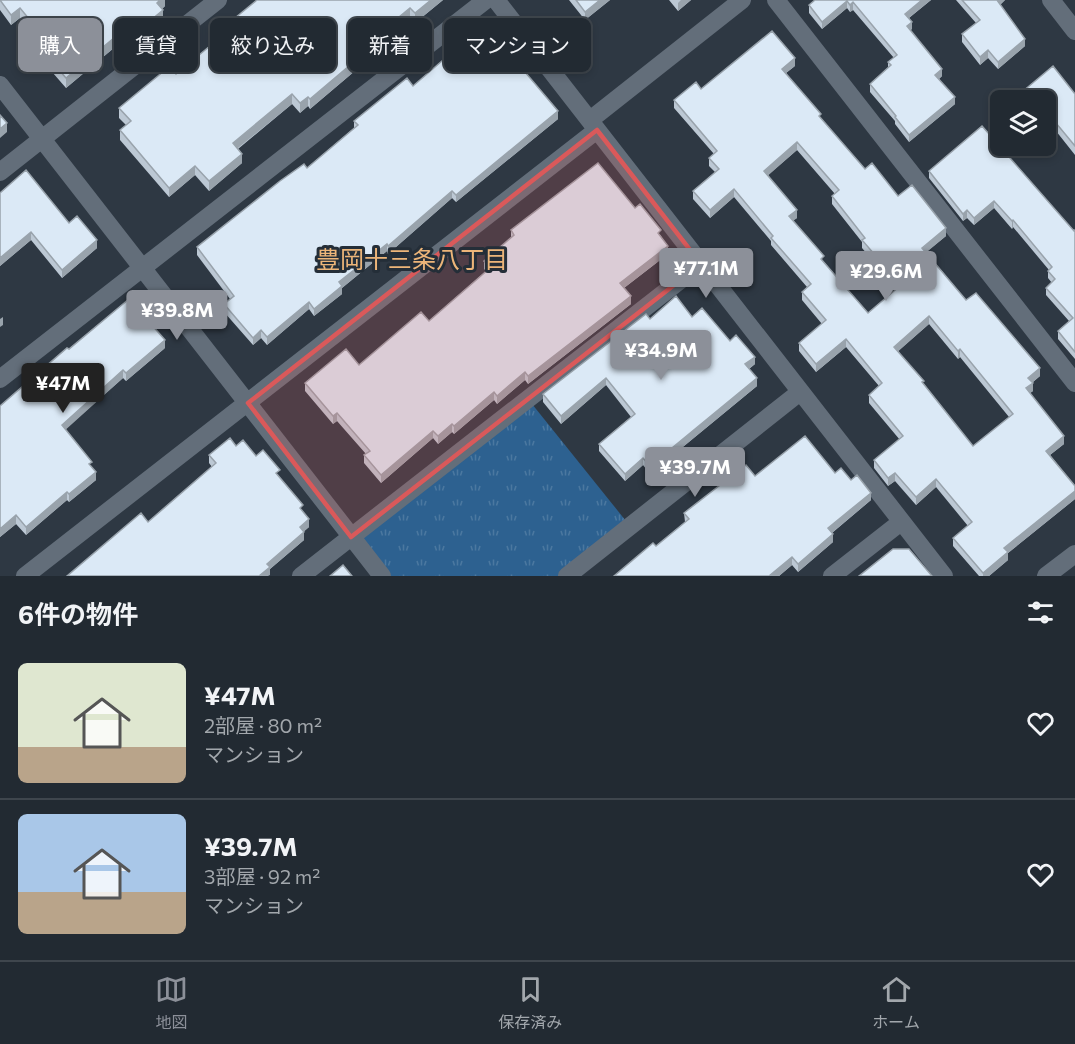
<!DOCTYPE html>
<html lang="ja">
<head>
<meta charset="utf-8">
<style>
	:root { --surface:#222a32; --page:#2a323a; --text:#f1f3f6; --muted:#a2a7ac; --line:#3f464d; --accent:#8c9099 }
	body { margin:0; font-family:Commissioner,"Noto Sans JP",sans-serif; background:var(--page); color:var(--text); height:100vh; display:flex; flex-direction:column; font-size:22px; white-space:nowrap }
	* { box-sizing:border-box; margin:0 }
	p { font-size:20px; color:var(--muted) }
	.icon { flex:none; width:33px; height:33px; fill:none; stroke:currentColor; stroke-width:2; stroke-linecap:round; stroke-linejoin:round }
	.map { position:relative; height:576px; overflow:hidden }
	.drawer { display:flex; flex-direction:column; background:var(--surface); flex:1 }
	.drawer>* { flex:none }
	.guide { position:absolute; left:18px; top:18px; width:600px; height:54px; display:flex; gap:12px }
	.controls { position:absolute; left:990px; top:90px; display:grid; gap:12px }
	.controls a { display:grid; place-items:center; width:66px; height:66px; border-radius:9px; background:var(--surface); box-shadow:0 3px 9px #0003,0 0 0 2px var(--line); font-size:30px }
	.price { position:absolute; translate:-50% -51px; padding:0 14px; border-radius:6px; background:var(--accent); color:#fff; font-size:20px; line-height:39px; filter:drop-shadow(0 2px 3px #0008) }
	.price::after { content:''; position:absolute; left:50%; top:36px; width:18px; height:14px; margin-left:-9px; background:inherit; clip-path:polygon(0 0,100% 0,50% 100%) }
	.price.active { background:#222; color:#fff }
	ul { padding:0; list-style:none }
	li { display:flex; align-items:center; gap:18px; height:150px; padding:0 18px }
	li+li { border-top:2px solid var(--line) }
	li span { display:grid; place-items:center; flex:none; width:168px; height:120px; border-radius:9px; color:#555 }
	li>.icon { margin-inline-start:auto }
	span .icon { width:72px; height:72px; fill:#fffc; stroke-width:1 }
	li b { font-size:26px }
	h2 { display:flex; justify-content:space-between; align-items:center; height:72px; padding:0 18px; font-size:26px }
	.tag { padding:0 21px; border-radius:9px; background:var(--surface); box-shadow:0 3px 9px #0003,0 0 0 2px var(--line); font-size:21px; line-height:54px }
	.tag.active { background:var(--accent); color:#fff }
	.tab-bar { display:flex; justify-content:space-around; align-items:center; height:84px; border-top:2px solid var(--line); background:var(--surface); font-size:16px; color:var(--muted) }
	.tab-bar a { display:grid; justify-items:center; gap:3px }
	.tab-bar .active { color:var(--accent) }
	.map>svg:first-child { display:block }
	.grass { fill:url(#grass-tufts) }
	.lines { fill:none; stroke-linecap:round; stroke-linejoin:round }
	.street { stroke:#636e7a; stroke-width:18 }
	.wall { fill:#bcc8d4; fill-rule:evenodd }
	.shaded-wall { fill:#99a3ac }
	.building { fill:#dbe9f6; stroke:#99a3ac; stroke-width:1.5; fill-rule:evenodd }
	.marked { fill:#da595a; fill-opacity:0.2; stroke:#da595a; stroke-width:4.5; stroke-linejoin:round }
	.labels { text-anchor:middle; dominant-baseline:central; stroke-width:6; stroke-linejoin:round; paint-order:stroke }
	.neighbourhood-label { font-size:24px; fill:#ecb579; stroke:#242e38 }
</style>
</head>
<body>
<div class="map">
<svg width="1075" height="576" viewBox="0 0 1075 576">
	<defs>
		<pattern id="grass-tufts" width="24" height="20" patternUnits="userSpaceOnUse" patternTransform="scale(1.5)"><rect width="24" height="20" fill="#2d6190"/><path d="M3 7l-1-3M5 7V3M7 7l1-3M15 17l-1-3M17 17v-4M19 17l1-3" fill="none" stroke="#4b78a0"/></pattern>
	</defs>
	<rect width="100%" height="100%" fill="#2e3843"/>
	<!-- grass -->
	<path class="grass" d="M528,399L630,526L567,576H382L351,537Z"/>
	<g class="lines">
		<!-- street -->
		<path class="street" d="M496,0L944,576
			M776,0L1075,383
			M1051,0L1075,31
			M0,85L382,576
			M590,120L742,0
			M0,172L218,0
			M0,379L486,0
			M25,576L597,130
			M301,576L701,264
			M567,576L800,392
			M832,576L901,522
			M1046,576L1075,554"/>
	</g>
	<!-- wall -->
	<path class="wall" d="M0,0H165V6L162,9L163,20L133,45L127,37L66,88L46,65V55L49,53L20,18L11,25L0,10Z
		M262,0H443L415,23L410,17L369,51V59L310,109L308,106L300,113L292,104L238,149L242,163L209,191L195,175L169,197L120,140V130L126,125L119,118V108L176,74L235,25V18Z
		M569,0H610L585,20Z
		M669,0H691L678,11Z
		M815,0H931L909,18L912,29L910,30L942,76L939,79L955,104L909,142L895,124V121L870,92V84L888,68V62L894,58L853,10L850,12L847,8L822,29L809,13V5Z
		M956,0H1005L1000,5L1025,46L998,69L988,58L980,65L962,42V34L976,23Z
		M464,56L558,119L456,202L452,198L388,254L387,251L342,288V294L314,316L309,309L267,345L261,338L253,345L224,312V304L230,299L197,255V247L307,168L354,128V121Z
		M795,66L786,73L821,119L865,169L898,196L946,236L926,252L966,300L1040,376L1033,382V391L1030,393L1064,444L1050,455L1075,486V499L1008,553V560L989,576H979L953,546V538L968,526L936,487L916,505L895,481L888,486L874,468V460L900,440L869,403V395L879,386L846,347L816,372L799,351V343L822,324L802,300V292L807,287L771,245V241L734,197L710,218L693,199V191L715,172L709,166V158L714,154L674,108V100L701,89ZM797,150L835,194L832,196V204L862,242V248L897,289L868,313L824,262L793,220L797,218L768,175ZM929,324L958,359L960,357L1009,417L973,446L898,351Z
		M1022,92L1075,94V155L1056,131L1046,140V100H1016L1022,95Z
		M929,171L1075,230V359L1058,339V331L1069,321L1046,295V288L1052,283L1048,278V271L1049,270L1013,227L1012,229L994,208L974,225L967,218L963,221L929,178Z
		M0,193L69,223L97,248L62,278L31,240L0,266Z
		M635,208L661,236L668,254L624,288L631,304L528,384L525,380L497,404L494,400L454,434L452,432L438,444L433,438L381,483L364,463V455L366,454L337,421L333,424L305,391V383L359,365L429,321L486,271L484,269V261L511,238V230Z
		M692,317L730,341L755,364L749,369L757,386L650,474L643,465L625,481L599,451V444L631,417L606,385L561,424L543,402V394L650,319Z
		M165,348L126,381L123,378L65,429L92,468L96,480L69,502L67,500L26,535L16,524L0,537V406Z
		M236,446L256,456L280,478L303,512L309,527L303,532L304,540L270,569V575L148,522L212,467L209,463V455Z
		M835,473L851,480L871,500L832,533L833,542L798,572L792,565L779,576H614L656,546L685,522L684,513L755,476Z"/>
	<!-- shaded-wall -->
	<path class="shaded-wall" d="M160,0H165V6L157,13V3Z
		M431,0H443L415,23V13Z
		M600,0H610L585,20V12Z
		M681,0H691L678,11V3Z
		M922,0H931L905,21V14Z
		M997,0H1005L996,8Z
		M847,1V8L822,29V22Z
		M853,2V10L850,12V5Z
		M20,8V18L11,25V15Z
		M410,8V17L369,51V59L310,109V99L365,45Z
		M163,10V20L133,45V35Z
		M912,22V29L907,33V26Z
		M127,27V37L66,88V78Z
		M1025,39V46L998,69V62Z
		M988,50V58L980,65V57Z
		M795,58V66L782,76V69Z
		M942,69V76L935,82V75Z
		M292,94V104L233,152V143Z
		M308,97V106L300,113V103Z
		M955,97V104L909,142V135Z
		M558,111V119L456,202V195Z
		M7,123V132L0,138V129Z
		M1056,123V131L1046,140V132Z
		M797,142V150L764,179V171Z
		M242,154V163L209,191V181Z
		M195,166V175L169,197V188Z
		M734,189V197L710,218V210Z
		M452,191V198L388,254V246Z
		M994,201V208L974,225V218Z
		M797,210V218L789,224V216Z
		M967,210V218L963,221V214Z
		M1013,220V227L1012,229V221Z
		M946,228V236L922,256V248Z
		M31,232V240L0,266V258Z
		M97,240V248L62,278V270Z
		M387,244V251L342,288V294L314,316V309L339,282Z
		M668,246V254L620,291V283Z
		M631,296V304L528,384V376Z
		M309,302V309L267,345V337Z
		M929,316V324L894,355V347Z
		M3,317V325L0,327V319Z
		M261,330V338L253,345V338Z
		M846,339V347L816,372V364Z
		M165,340V348L126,381V373Z
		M960,349V357L958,359V351Z
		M755,357V364L745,372V364Z
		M1040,368V376L1028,386V378Z
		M123,370V378L62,433V425Z
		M525,372V380L497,404V396Z
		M606,378V385L561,424V416Z
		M757,378V386L650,474V466Z
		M1033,383V391L1026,396V388Z
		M494,392V400L454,434V426Z
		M337,413V421L333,424V416Z
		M452,424V432L438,444V436Z
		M433,431V438L381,483V475Z
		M1064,436V444L1046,458V451Z
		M643,458V465L625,481V474Z
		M96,472V480L69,502V494Z
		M895,473V481L888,486V478Z
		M936,479V487L916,505V497Z
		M1075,491V499L1008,553V560L989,576H983V573L1004,548Z
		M67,492V500L26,535V527Z
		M871,493V500L828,536V528Z
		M16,515V524L0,537V529Z
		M309,519V527L300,535V527Z
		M304,532V540L270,569V575L268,576H259L267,564Z
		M833,534V542L798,572V564Z
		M792,557V565L779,576H769Z"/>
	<!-- building -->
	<path class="building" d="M0,0H160L157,3L163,10L133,35L127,27L66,78L46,55L54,49L20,8L11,15Z
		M257,0H431L415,13L410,8L365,45L369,49L310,99L308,97L300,103L292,94L233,143L242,154L209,181L195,166L169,188L120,130L131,121L119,108L170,66L176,74L239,22L235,18Z
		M576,0H600L585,12Z
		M815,0H922L905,14L912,22L907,26L942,69L935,75L955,97L909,135L895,117L896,116L870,84L891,65L888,62L897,55L853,2L850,5L847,1L822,22L809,5Z
		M962,0H997L1025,39L998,62L988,50L980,57L962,34L980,20Z
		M772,31L795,58L782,69L821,114L819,116L865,169L872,163L898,196L912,185L946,228L922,248L966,300L976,293L1040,368L1028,378L1033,383L1026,388L1064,436L1046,451L1075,486V491L1004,548L1008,552L983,573L953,538L972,522L936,479L916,497L895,473L888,478L874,460L903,436L869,395L882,383L846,339L816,364L799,343L826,320L802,292L811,284L771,238L773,236L734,189L710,210L693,191L719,169L709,158L717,151L674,100L696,82L701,89ZM797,142L839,190L832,196L865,238L862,240L901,285L868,313L821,259L824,256L789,216L797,210L764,171ZM929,316L958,351L960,349L1013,414L973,446L922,382L924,381L894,347Z
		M492,33L558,111L456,195L452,191L388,246L387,244L339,282L342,286L314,309L309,302L267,337L261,330L253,338L224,304L234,296L197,247L280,181L304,164L307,168L358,125L354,121L407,78L413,86L457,48L464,56Z
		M1053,66L1075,94V146L1056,123L1046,132V100H1016L1024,94L1022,92Z
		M0,115L7,123L0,129Z
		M982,126L1074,231L1075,230V352L1058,331L1073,318L1046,288L1055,279L1048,271L1052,267L1013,220L1012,221L994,201L974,218L967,210L963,214L929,171Z
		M598,163L635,208L640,204L661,230L658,233L668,246L620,283L631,296L528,376L525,372L497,396L494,392L454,426L452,424L438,436L433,431L381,475L364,455L370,451L337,413L333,416L305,383L346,349L359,365L421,312L429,321L490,268L484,261L514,235L511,230Z
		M26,170L69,223L77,216L97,240L62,270L31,232L0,258V193Z
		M676,296L692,317L702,308L730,341L736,335L755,357L745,364L757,378L650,466L643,458L625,474L599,444L635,414L606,378L561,416L543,394L646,314L650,319Z
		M129,299L165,340L126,373L123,370L62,425L92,462L89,464L96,472L69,494L67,492L26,527L16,515L0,529V406L67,348L69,349Z
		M805,436L835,473L841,468L851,480L857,475L871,493L828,528L833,534L798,564L792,557L769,576H614L653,543L656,546L689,519L684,513L746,465L755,476Z
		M230,438L236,446L243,440L256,456L263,450L280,470L276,473L303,505L300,508L309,519L300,527L304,532L267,564L270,567L259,576H67L141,513L148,522L216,463L209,455Z
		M893,549H909L932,576H859Z
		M343,565L352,576H330Z"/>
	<!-- marked area -->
	<path class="marked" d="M597,130L701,264L351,537L248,403Z"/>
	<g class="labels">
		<!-- neighbourhood labels -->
		<g class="neighbourhood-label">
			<text x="412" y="258">豊岡十三条八丁目</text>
		</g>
	</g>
</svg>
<div class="controls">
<a><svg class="icon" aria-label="layers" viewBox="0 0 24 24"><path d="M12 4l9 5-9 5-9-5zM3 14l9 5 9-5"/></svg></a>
</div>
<b class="price" style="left:706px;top:299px">¥77.1M</b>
<b class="price" style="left:886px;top:302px">¥29.6M</b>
<b class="price" style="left:177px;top:341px">¥39.8M</b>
<b class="price" style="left:661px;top:381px">¥34.9M</b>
<b class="price active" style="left:63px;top:414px">¥47M</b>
<b class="price" style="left:695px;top:498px">¥39.7M</b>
<div class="guide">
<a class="tag active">購入</a>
<a class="tag">賃貸</a>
<a class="tag">絞り込み</a>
<a class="tag">新着</a>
<a class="tag">マンション</a>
</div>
</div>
<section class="drawer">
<h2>6件の物件<svg class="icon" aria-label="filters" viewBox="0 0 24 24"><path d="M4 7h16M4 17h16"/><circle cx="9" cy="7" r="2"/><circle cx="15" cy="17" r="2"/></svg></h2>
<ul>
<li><span style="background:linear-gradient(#dfe7d0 70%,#b9a48a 0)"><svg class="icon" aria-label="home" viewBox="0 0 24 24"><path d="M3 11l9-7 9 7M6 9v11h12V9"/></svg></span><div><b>¥47M</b><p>2部屋 · 80 m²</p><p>マンション</p></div><svg class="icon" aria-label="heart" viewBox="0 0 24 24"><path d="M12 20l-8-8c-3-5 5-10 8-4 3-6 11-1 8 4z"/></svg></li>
<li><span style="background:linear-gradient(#a9c7e8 65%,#b9a48a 0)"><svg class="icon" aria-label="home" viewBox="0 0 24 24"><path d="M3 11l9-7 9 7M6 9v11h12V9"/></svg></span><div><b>¥39.7M</b><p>3部屋 · 92 m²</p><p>マンション</p></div><svg class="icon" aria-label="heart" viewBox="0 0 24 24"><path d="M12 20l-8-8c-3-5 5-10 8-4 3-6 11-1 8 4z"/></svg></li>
</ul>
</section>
<nav class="tab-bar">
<a class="active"><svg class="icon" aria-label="map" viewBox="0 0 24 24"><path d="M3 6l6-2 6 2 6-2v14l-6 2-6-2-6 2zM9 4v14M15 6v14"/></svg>地図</a>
<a><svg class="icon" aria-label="saved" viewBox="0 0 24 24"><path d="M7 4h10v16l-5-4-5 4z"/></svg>保存済み</a>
<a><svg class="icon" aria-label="home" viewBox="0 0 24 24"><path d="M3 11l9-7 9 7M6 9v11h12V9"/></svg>ホーム</a>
</nav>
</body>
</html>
